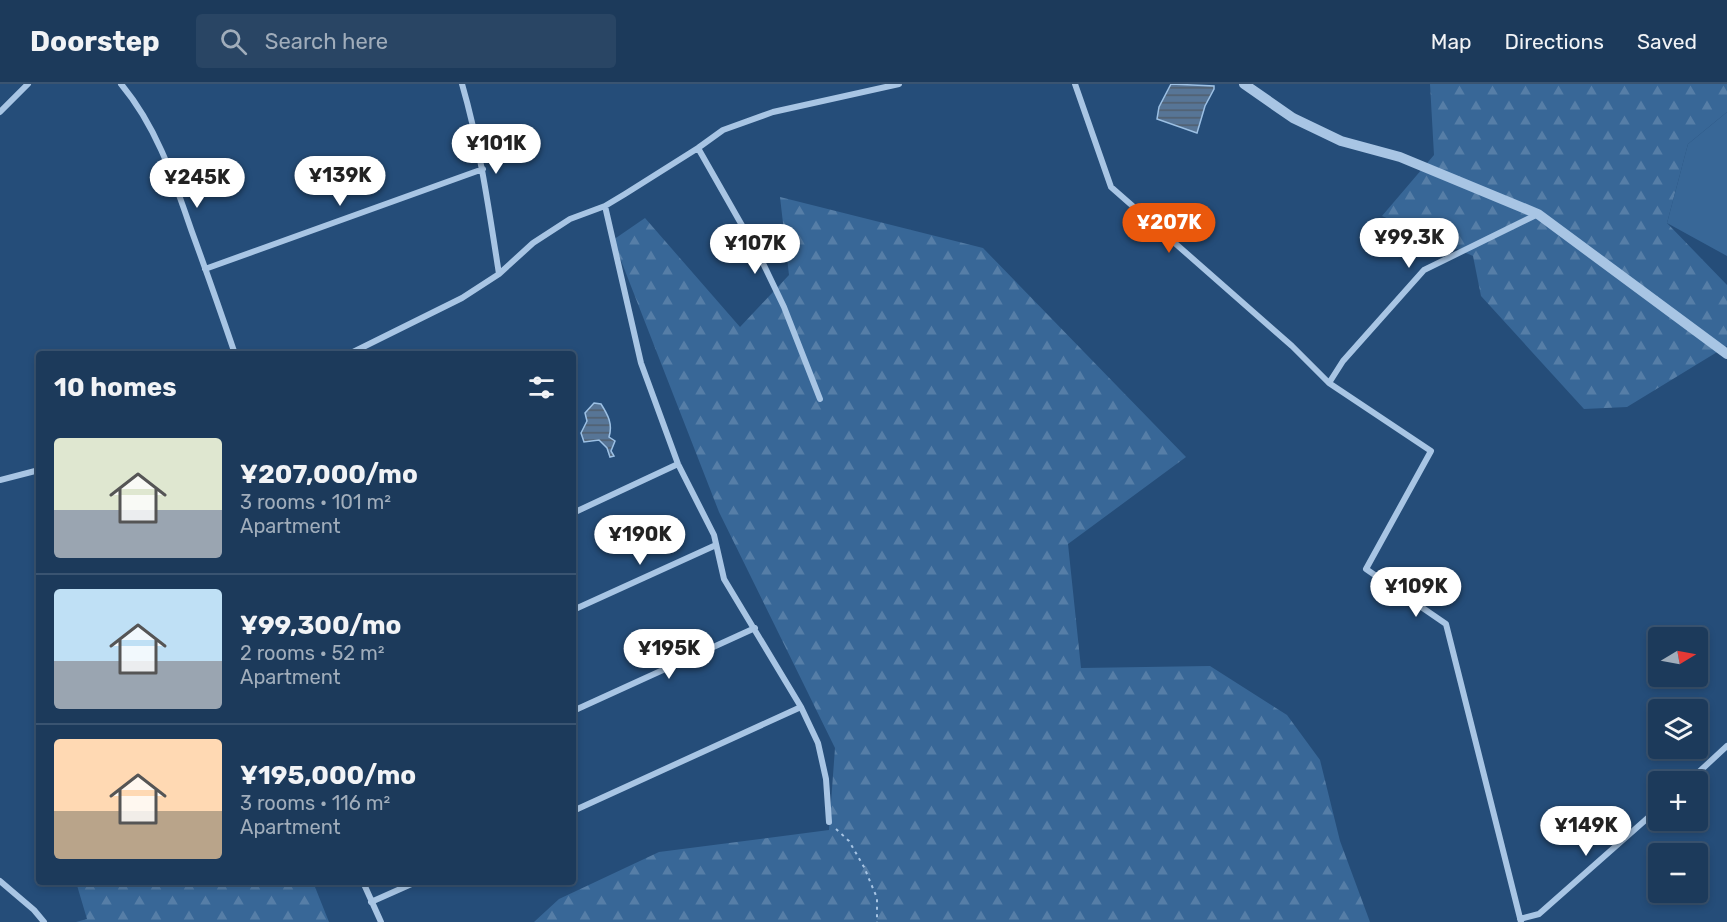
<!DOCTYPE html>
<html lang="en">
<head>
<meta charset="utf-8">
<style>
	:root { --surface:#1c3a5b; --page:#294564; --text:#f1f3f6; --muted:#a0adbb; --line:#3a5471; --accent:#ea580c }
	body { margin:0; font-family:Rubik,sans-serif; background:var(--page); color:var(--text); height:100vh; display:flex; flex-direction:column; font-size:22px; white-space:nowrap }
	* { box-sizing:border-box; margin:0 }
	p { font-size:20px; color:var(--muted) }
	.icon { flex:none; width:33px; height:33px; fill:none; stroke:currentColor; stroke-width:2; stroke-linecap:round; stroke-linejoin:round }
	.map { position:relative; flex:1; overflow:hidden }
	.side { position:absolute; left:36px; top:267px; width:540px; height:534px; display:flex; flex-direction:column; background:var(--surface); border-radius:6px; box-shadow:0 3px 9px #0003,0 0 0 2px var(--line) }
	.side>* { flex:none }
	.needle { width:39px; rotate:80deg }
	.tools { position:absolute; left:1648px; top:543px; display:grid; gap:12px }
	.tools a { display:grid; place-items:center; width:60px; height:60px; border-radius:6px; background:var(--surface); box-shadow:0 3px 9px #0003,0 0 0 2px var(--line); font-size:30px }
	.price { position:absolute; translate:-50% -51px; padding:0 14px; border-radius:21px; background:#fff; color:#222; font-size:20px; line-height:39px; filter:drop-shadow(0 2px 3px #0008) }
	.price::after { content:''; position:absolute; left:50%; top:36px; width:18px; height:14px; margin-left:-9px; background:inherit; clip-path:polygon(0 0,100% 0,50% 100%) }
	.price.on { background:var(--accent); color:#fff }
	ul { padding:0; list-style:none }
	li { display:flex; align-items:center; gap:18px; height:150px; padding:0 18px }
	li+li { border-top:2px solid var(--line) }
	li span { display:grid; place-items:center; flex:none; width:168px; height:120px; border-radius:6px; color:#555 }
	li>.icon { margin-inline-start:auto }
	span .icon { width:72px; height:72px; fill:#fffc; stroke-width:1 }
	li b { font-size:26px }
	h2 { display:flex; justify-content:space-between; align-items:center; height:72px; padding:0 18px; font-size:26px }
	header { display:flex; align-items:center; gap:36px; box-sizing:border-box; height:84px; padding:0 30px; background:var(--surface); border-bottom:2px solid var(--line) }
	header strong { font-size:28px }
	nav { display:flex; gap:33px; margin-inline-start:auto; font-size:21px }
	.search { width:420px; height:54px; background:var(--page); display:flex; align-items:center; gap:15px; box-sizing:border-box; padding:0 21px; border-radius:6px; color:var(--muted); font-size:22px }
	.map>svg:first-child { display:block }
	.forest { fill:url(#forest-firs) }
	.pitch { fill:#386797 }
	.water { fill:url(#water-rules); stroke:#9cc0e4; stroke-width:1.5 }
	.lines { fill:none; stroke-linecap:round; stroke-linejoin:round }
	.path { stroke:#a8c5e4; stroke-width:2; stroke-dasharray:3 4.5; stroke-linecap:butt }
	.minor { stroke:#a8c5e4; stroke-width:6 }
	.tertiary { stroke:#a8c5e4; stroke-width:10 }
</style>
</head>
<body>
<header>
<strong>Doorstep</strong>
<div class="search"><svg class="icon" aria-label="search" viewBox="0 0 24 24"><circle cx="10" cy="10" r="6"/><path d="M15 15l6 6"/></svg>Search here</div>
<nav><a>Map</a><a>Directions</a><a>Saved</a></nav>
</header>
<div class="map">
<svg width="1727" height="838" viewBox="0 0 1727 838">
	<defs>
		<pattern id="forest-firs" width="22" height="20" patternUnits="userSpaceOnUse" patternTransform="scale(1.5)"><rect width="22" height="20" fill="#386797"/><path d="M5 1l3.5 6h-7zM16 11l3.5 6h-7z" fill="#567ea7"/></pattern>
		<pattern id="water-rules" width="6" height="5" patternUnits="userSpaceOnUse" patternTransform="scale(1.5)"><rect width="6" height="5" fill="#577596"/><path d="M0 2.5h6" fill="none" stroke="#515e6d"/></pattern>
	</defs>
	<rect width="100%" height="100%" fill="#254d79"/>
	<!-- forest -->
	<path class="forest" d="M1430,0H1727V28L1688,60L1667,139L1727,201V262L1627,323L1584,325L1481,212L1473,172L1382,132L1434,71Z
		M780,113L983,164L1186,373L1068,460L1081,584L1210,582L1287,631L1320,676L1340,757L1370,838H534L559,815L659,768L829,746L835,664L719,428L613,156L645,134L740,243L789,191Z
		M76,798H313L329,838H76L87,835Z"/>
	<!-- pitch -->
	<path class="pitch" d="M1727,28V172L1667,139L1688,60Z"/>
	<!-- water -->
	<path class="water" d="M1171,0L1214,2V5L1205,22L1197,49L1157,35L1159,23Z
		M594,319L601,320C608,331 613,340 609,353L615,357L611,367L614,372L610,373L607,364L599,356L584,358L581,349L587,337L585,329Z"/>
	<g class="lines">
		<!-- path -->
		<path class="path" d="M836,745L849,757L864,783L877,814V838"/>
		<!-- minor -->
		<path class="minor" d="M121,0C157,43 174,96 192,148C207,189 221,229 235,270
			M462,0C480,62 489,126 499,190
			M1075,0L1111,103L1292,262L1329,299L1431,367L1366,485L1446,540L1521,838
			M0,28L28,0
			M698,64L760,173L784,223L820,315
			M605,122L641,279L678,380L714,451L724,495L801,623L818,659L826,695L829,738
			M205,185L483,85
			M349,270L462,214L499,190L533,159L570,135L605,122L625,110L698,64L723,46L773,28L899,0
			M1329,299L1343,277L1424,186L1538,130
			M0,396L39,386
			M573,429L678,380
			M573,526L716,461
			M573,627L755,544
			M1688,698L1727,662
			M573,727L801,623
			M0,797L34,826L44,838
			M363,798L381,838
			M371,818L416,798
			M1520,835L1539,830L1659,724"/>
		<!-- tertiary -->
		<path class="tertiary" d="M1244,0L1293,34L1341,57L1400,73L1538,130L1727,270"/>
	</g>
</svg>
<div class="tools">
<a><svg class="needle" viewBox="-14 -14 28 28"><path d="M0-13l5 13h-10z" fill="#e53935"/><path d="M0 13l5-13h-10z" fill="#a0adbb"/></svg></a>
<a><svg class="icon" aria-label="layers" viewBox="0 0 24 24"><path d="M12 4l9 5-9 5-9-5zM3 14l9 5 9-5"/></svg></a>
<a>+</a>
<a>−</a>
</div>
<b class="price" style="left:496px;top:91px">¥101K</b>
<b class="price" style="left:340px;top:123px">¥139K</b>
<b class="price" style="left:197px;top:125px">¥245K</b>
<b class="price on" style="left:1169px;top:170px">¥207K</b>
<b class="price" style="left:1409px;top:185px">¥99.3K</b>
<b class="price" style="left:755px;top:191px">¥107K</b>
<b class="price" style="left:640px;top:482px">¥190K</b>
<b class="price" style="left:1416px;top:534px">¥109K</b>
<b class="price" style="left:669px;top:596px">¥195K</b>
<b class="price" style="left:1586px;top:773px">¥149K</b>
<section class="side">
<h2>10 homes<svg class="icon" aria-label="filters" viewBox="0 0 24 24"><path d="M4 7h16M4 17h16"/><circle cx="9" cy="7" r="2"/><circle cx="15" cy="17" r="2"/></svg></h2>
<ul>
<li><span style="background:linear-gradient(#dfe7d0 60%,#9aa5b1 0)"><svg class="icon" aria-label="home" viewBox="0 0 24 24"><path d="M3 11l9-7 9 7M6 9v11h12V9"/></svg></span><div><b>¥207,000/mo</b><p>3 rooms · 101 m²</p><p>Apartment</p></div></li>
<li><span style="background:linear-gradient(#bfe0f5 60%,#9aa5b1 0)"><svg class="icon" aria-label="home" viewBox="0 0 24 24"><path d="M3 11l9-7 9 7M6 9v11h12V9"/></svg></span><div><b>¥99,300/mo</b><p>2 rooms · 52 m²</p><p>Apartment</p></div></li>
<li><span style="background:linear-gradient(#ffd9b3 60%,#b9a48a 0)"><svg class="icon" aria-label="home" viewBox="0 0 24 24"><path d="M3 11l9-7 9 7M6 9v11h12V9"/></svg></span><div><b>¥195,000/mo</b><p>3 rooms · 116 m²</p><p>Apartment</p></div></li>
</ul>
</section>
</div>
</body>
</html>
